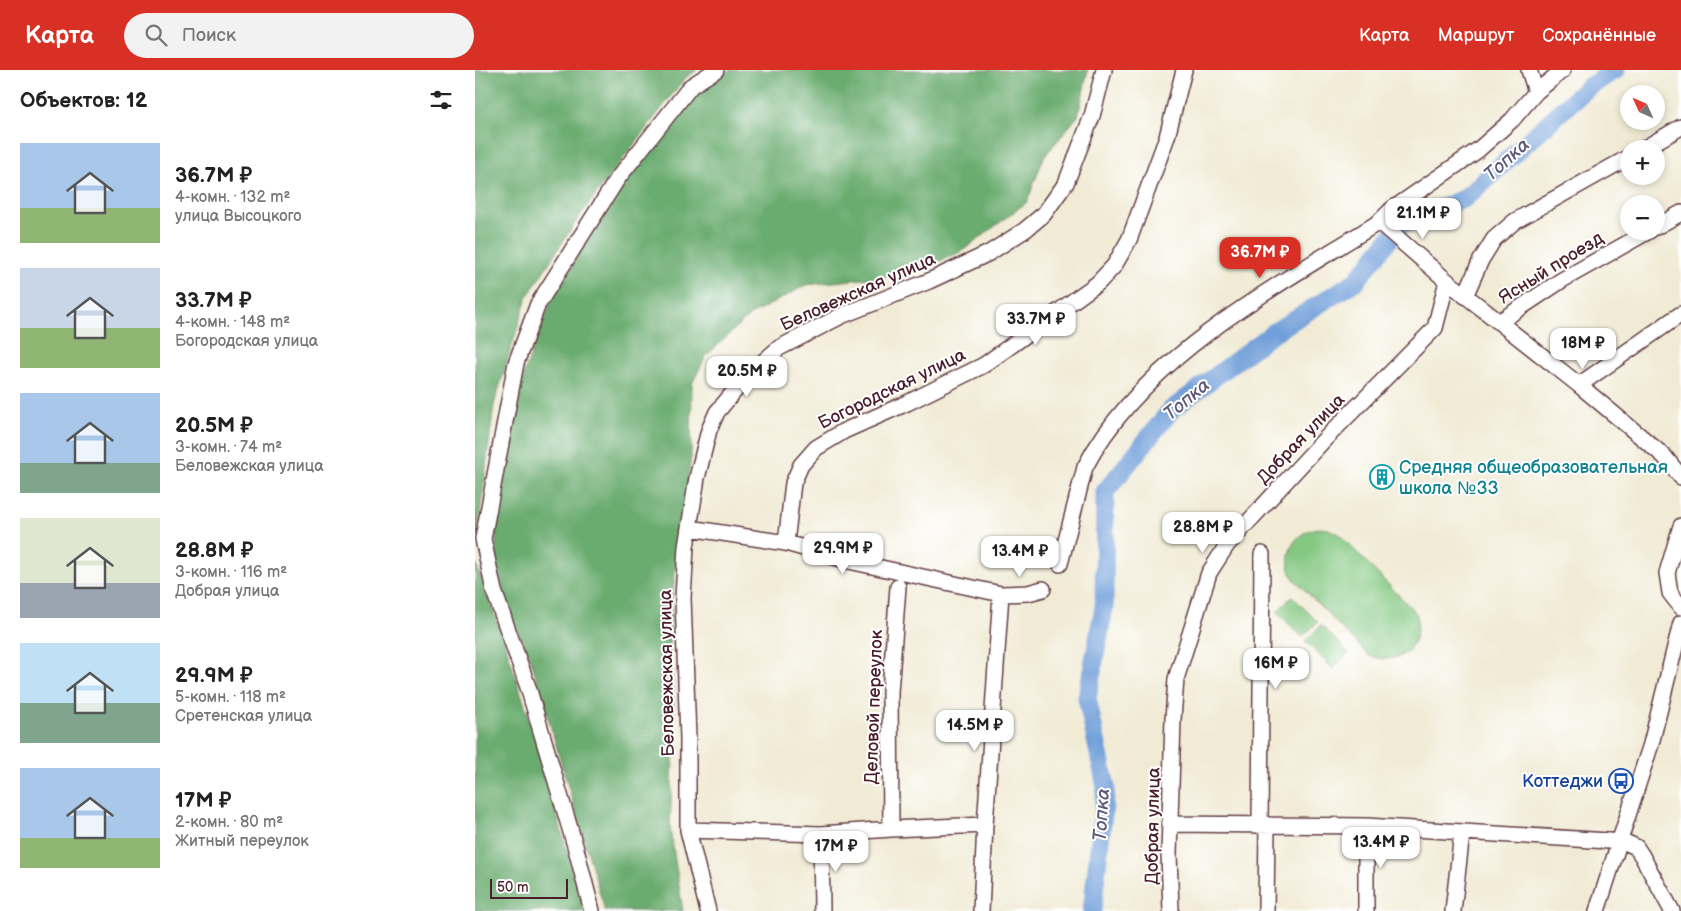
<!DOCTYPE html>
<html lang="ru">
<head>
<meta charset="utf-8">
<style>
	:root { --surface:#fff; --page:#f2f2f2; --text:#222; --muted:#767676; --accent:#d93025 }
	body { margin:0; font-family:"Balsamiq Sans",sans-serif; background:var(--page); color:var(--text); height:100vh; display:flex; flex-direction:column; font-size:19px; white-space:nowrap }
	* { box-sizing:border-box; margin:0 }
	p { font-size:16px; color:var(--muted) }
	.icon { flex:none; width:28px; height:28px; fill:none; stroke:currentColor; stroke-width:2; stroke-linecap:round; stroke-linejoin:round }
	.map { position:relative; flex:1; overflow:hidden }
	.panel { display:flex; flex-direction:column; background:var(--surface); width:475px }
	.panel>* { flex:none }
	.needle { width:32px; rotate:315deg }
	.fabs { position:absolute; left:1145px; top:15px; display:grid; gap:10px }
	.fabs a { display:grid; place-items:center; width:45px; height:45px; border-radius:50%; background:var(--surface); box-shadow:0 2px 8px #0003; font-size:25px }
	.scale { position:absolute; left:15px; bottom:12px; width:78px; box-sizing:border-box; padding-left:5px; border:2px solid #4a1f2b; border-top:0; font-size:14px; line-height:18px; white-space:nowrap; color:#4a1f2b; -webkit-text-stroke:4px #fff; paint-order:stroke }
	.price { position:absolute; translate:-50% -42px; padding:0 11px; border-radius:10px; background:#fff; color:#222; font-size:16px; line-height:32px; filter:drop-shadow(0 1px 2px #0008) }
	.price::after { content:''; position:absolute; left:50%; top:30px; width:15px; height:11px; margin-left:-8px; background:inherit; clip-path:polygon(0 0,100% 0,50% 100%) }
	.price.selected { background:var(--accent); color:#fff }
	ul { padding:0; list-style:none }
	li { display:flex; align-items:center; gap:15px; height:125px; padding:0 20px }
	li span { display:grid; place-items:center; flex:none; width:140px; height:100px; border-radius:0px; color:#555 }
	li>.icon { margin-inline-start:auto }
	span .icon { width:60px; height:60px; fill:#fffc; stroke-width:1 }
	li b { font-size:21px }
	h2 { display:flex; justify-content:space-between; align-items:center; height:60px; padding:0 20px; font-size:21px }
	header { display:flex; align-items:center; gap:30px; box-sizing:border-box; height:70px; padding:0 25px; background:var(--accent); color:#fff }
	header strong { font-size:24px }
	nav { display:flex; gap:28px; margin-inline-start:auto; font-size:18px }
	.search { width:350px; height:45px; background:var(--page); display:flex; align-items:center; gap:12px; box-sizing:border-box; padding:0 18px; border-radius:28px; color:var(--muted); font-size:19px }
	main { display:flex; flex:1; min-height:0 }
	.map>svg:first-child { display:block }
	.green { fill:#84c882; stroke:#677456 }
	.forest { fill:#6bac70; stroke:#5a664e }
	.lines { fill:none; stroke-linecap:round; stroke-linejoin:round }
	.river { stroke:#719fd9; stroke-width:19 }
	.minor-casing { stroke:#633e44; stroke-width:18 }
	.minor { stroke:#fff; stroke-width:15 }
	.labels { text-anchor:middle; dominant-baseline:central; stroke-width:4; stroke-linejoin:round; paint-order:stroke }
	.street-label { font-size:18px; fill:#4a1f2b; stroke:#fff }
	.culture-label { font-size:18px; fill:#0d838f; stroke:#fff; text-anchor:start }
	.transit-label { font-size:18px; fill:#164399; stroke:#fff; text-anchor:end }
	.water-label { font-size:19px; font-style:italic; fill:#5c5979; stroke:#fff }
</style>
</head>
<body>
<header>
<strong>Карта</strong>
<div class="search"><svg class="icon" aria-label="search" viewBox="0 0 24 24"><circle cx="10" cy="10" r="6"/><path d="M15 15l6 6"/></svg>Поиск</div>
<nav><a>Карта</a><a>Маршрут</a><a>Сохранённые</a></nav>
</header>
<main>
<section class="panel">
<h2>Объектов: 12<svg class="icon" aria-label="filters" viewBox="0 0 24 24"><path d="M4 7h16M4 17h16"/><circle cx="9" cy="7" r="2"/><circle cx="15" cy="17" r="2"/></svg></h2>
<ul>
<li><span style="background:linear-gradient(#a9c7e8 65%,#8fb573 0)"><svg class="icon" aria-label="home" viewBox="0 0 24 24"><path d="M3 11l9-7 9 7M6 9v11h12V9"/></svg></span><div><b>36.7M ₽</b><p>4-комн. · 132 m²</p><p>улица Высоцкого</p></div></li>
<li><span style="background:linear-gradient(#c9d6e8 60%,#8fb573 0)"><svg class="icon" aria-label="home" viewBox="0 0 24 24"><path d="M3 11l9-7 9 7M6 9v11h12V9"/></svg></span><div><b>33.7M ₽</b><p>4-комн. · 148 m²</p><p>Богородская улица</p></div></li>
<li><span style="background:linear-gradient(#a9c7e8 70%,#7fa58c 0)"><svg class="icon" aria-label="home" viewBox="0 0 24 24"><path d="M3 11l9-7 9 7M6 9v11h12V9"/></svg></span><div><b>20.5M ₽</b><p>3-комн. · 74 m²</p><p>Беловежская улица</p></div></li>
<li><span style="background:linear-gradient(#dfe7d0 65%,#9aa5b1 0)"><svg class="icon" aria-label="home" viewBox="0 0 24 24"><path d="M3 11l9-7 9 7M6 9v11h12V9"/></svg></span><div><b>28.8M ₽</b><p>3-комн. · 116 m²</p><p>Добрая улица</p></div></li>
<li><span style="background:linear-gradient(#bfe0f5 60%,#7fa58c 0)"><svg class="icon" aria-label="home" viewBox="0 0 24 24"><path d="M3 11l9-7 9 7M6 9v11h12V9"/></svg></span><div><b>29.9M ₽</b><p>5-комн. · 118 m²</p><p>Сретенская улица</p></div></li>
<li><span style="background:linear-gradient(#a9c7e8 70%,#8fb573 0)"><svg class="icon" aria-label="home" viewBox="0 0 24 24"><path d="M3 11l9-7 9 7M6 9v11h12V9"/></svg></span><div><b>17M ₽</b><p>2-комн. · 80 m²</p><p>Житный переулок</p></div></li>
</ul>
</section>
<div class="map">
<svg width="1206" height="841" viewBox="0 0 1206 841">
	<rect width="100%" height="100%" fill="#fff"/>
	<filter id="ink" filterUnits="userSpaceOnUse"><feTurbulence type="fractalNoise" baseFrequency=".02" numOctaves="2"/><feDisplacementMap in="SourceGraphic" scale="10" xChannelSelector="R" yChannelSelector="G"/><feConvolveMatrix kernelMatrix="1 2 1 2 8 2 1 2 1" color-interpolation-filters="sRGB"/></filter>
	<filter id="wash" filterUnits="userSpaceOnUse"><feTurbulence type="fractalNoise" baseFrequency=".0096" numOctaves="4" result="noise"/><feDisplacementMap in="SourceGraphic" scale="20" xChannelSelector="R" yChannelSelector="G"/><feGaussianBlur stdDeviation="1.12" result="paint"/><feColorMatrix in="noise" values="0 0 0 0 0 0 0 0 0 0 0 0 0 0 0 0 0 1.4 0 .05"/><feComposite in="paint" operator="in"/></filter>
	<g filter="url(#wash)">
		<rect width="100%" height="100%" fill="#f1ebd5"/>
		<!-- green -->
		<path class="green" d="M844,458L853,459L864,464L942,544C946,577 927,598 893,585L818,508C806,485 819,461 844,458Z
			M817,526L843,552L827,567L802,542Z
			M846,555L874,583L858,599L830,571Z"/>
		<!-- forest -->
		<path class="forest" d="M0,0H222L209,9L106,144L52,227L19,335L0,483Z
			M255,0H613L603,46L569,87L552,132L486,182L434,204L331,215L274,246L231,286L217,314L216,388L202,480L194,565L200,649L195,758L208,841H130L55,587L37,549L21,495V452L49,303L77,229L146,114L221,21Z
			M0,492L30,573L62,673L109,841H0Z"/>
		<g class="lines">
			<!-- river -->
			<path class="river" d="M617,841L631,717L612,628L629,537L630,422L696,340L798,263L881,211L925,156L990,128L1112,18L1141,0"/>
		</g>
	</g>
	<g filter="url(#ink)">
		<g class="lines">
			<defs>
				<path id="minor" d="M1054,0L1061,22
					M1168,79L1206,57
					M904,152L972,211L1104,315L1189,386L1206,407
					M1181,157L1206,143
					M990,226L1006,190L1019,169L1040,151L1154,87
					M1024,252L1087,210L1174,161
					M1104,315L1206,244
					M1206,456L1192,503L1195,523L1206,537
					M215,458L311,473L374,491L526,524L553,523L568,519
					M311,473L318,413L326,395L341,378L369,361L432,333L509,295L623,213L639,196L654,170L692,67L709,0
					M585,494L610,397C668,286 801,217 904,152L915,141L1003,80L1037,50L1061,22L1088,0
					M696,754L891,756L1150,772L1161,777L1167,786L1197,841
					M785,756L787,484
					M416,759L415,622L423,517
					M213,760L346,764L416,759L510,755
					M346,764L347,841
					M117,841L101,779L53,617L19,521L8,469L41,293L63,234L143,108L216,16L241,0
					M233,841L213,760V668L208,528L211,477L222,408L234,360L242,342L273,305L304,278L366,246L454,211L514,183L550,160L569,144L591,113L617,46L629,0
					M506,841L510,755L526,524
					M696,841L694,784L698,649L701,609L734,503L752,475L848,371L960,258L972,211
					M791,841L792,756
					M891,841V756
					M978,841L987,763
					M1122,841L1176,674L1206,553"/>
			</defs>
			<!-- minor casing -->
			<use href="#minor" class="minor-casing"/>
			<!-- minor -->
			<use href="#minor" class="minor"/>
		</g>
	</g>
	<!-- icons -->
	<defs>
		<symbol id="building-ring" viewBox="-11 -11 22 22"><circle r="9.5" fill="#fff" stroke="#0f9aa8" stroke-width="1.5"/><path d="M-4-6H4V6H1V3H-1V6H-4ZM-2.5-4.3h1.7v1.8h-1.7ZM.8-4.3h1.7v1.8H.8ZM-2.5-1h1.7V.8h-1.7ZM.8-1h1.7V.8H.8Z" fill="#0f9aa8"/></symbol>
		<symbol id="bus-ring" viewBox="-11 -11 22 22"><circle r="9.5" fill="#fff" stroke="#1a4fb4" stroke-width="1.5"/><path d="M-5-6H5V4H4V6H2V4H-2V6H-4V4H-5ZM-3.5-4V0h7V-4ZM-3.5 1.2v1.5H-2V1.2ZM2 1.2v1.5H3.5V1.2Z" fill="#1a4fb4"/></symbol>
	</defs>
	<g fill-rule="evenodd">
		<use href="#building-ring" x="893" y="393" width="28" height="28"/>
		<use href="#bus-ring" x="1132" y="697" width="28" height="28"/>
	</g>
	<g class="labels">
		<!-- street labels -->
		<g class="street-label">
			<text transform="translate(1076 198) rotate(-32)">Ясный проезд</text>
			<text transform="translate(383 222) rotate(-24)">Беловежская улица</text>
			<text transform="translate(417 319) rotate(-26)">Богородская улица</text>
			<text transform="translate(826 369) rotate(-46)">Добрая улица</text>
			<text transform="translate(192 603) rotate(-91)">Беловежская улица</text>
			<text transform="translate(399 637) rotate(-88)">Деловой переулок</text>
			<text transform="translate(678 756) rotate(-89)">Добрая улица</text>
		</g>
		<!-- culture labels -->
		<g class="culture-label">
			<text x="924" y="397">Средняя общеобразовательная<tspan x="924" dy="21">школа №33</tspan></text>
		</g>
		<!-- transit labels -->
		<g class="transit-label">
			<text x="1128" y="711">Коттеджи</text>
		</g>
		<!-- water labels -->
		<g class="water-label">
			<text transform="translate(1032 90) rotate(-42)">Топка</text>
			<text transform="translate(712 330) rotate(-40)">Топка</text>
			<text transform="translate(627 745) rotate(-86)">Топка</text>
		</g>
	</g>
</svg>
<div class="fabs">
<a><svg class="needle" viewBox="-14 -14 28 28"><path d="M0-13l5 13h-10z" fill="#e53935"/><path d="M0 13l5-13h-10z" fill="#767676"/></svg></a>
<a>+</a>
<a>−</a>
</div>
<div class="scale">50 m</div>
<b class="price" style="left:948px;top:170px">21.1M ₽</b>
<b class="price selected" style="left:785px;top:209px">36.7M ₽</b>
<b class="price" style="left:561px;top:276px">33.7M ₽</b>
<b class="price" style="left:1108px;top:300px">18M ₽</b>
<b class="price" style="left:272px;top:328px">20.5M ₽</b>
<b class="price" style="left:728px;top:484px">28.8M ₽</b>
<b class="price" style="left:368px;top:505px">29.9M ₽</b>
<b class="price" style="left:545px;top:508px">13.4M ₽</b>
<b class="price" style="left:801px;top:620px">16M ₽</b>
<b class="price" style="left:500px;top:682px">14.5M ₽</b>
<b class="price" style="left:906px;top:799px">13.4M ₽</b>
<b class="price" style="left:361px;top:803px">17M ₽</b>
</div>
</main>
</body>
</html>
